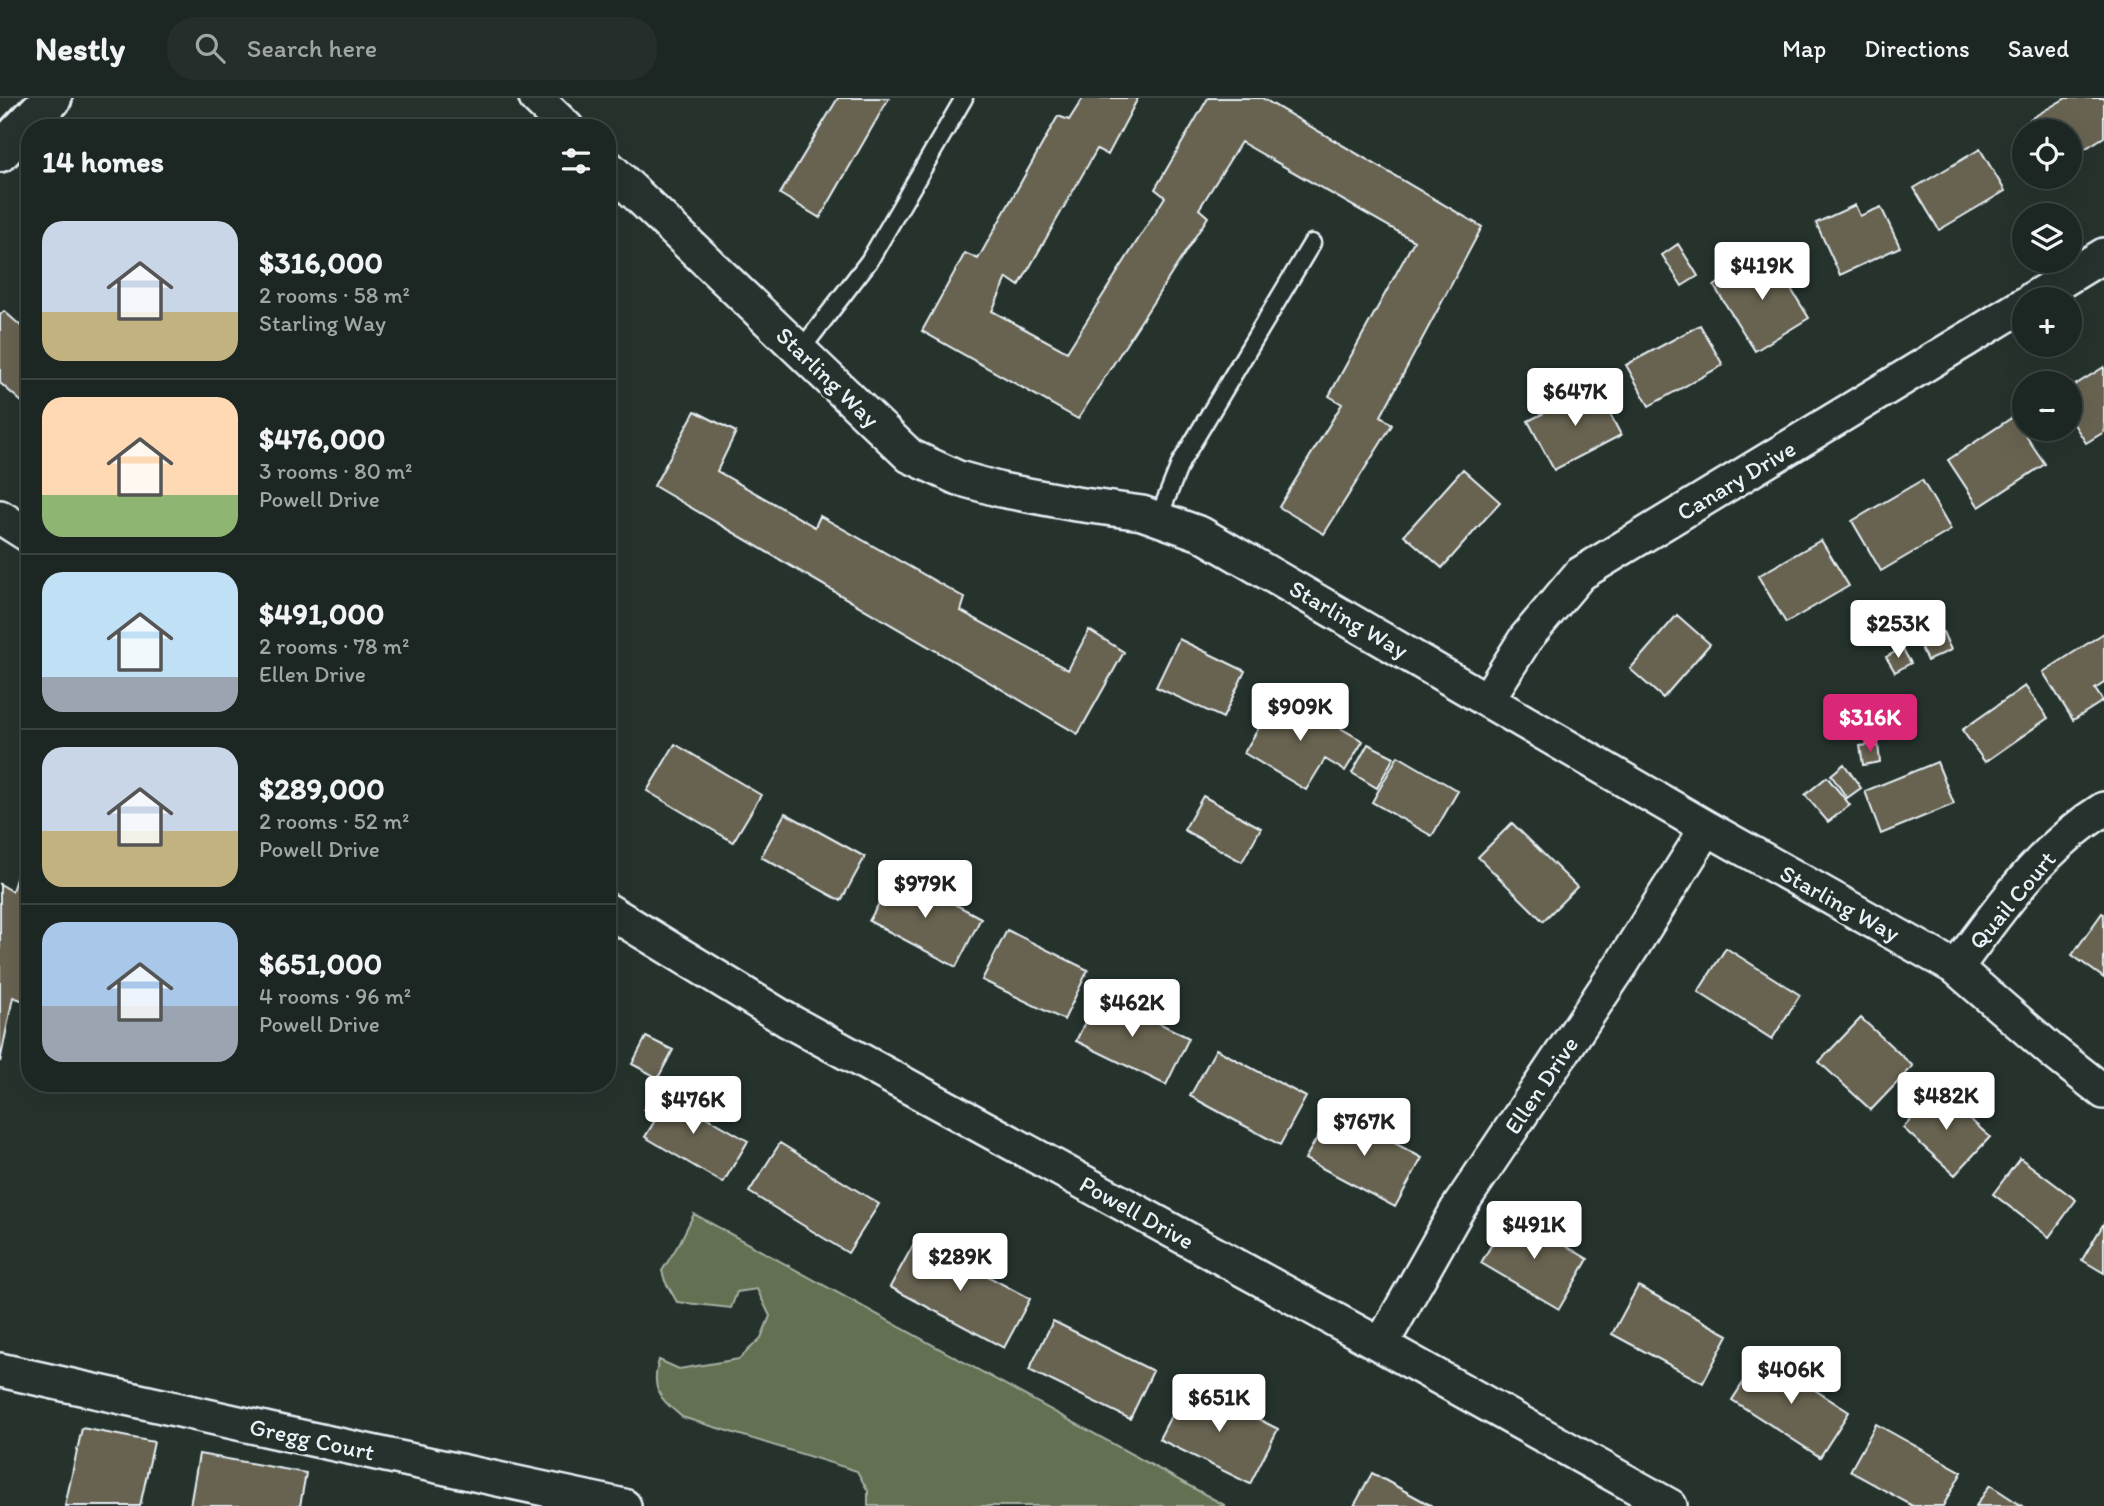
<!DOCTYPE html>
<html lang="en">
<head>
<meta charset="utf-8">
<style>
	:root { --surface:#1c2622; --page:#252e2a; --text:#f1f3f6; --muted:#a0a5a5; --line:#3a4340; --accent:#db2777 }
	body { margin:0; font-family:Itim,sans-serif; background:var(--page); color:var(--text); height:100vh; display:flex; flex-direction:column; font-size:26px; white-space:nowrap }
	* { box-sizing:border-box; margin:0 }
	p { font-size:23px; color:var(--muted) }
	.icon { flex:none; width:38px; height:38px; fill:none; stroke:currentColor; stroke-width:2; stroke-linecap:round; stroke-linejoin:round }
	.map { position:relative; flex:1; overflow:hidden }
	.details { position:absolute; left:21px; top:21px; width:595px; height:973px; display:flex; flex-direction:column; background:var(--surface); border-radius:28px; box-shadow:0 7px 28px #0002,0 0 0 2px var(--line) }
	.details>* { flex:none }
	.controls { position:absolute; left:2012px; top:21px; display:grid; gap:14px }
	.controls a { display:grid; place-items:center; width:70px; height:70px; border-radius:50%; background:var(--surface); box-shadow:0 7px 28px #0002,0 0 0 2px var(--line); font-size:35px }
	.price { position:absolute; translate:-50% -60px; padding:0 16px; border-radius:7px; background:#fff; color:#222; font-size:23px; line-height:46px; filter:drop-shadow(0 2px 4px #0008) }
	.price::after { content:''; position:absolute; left:50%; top:42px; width:21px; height:16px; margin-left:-10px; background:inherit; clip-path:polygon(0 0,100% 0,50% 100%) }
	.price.on { background:var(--accent); color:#fff }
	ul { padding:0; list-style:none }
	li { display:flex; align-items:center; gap:21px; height:175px; padding:0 21px }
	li+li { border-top:2px solid var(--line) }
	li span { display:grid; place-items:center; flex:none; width:196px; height:140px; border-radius:21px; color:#555 }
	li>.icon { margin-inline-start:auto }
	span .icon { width:84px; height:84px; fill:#fffc; stroke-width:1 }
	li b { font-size:30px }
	h2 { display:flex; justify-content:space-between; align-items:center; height:84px; padding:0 21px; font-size:30px }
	header { display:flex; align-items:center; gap:42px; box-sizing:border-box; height:98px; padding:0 35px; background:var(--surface); border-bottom:2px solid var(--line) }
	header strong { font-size:33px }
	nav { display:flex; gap:38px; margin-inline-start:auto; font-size:24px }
	.search { width:490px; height:63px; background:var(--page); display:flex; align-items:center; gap:18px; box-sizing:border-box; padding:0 24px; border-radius:28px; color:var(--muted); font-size:26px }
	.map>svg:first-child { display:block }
	.green { fill:#637051; stroke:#a6b0a4; stroke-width:2 }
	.building { fill:#686451; stroke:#e8f1f8; stroke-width:2 }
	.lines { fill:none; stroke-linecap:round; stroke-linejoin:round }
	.service-casing { stroke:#e8f1f8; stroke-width:21 }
	.minor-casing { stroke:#e8f1f8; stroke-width:38 }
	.primary-casing { stroke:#e8f1f8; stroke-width:44 }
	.service { stroke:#26332d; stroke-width:16 }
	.minor { stroke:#26332d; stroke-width:33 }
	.primary { stroke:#26332d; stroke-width:38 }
	.labels { text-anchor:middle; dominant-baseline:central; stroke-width:7; stroke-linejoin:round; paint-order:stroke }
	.street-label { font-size:24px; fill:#e8f1f8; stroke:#26332d }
</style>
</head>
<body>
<header>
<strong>Nestly</strong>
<div class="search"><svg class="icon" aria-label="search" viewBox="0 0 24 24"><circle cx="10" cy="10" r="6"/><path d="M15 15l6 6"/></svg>Search here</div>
<nav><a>Map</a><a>Directions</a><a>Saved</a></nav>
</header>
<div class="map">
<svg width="2104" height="1408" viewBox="0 0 2104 1408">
	<rect width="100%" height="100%" fill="#26332d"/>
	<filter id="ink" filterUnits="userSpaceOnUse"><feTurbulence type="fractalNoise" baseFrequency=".0143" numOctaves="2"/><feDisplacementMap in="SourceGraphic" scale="14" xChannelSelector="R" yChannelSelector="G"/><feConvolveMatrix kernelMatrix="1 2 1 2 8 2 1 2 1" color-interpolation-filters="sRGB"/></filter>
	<g filter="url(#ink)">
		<!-- green -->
		<path class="green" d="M694,1116L1226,1408H868V1393L857,1373L682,1319C660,1300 650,1293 659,1262L679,1271L739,1261L761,1240L770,1218L757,1191L737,1194L731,1210L677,1204L665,1183L662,1173L680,1144Z"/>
		<!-- building -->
		<path class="building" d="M838,0H889L820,120L780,96Z
			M1083,0H1138L1108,57L1097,51L1019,188L1007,180L992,213L1067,254L1165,99L1155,91L1208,0H1262L1482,129L1381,318L1392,327L1324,436L1279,409L1342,306L1329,298L1414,143L1241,44L1199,111L1208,119L1078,321L922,233L965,155L978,161L1058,18L1069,22Z
			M2066,0H2104V39L2070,60V33H2037L2030,21Z
			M1980,51L2005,93L1939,132L1914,90Z
			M1855,107L1860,118L1881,109L1900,149L1840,177L1816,125Z
			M1678,146L1698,178L1682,188L1662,157Z
			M1768,154L1809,220L1755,253L1714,188Z
			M4,213L30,236V311L0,285V217Z
			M1700,227L1723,267L1649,308L1626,267Z
			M2104,269V334L2086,345L2070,320V290Z
			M1596,289L1621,337L1554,372L1528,323Z
			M695,313L736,334L717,373L815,429L820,418L965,500L961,513L1068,572L1089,532L1124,554L1078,636L654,388Z
			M2013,319L2045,366L1979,409L1948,362Z
			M1463,371L1500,404L1442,470L1404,437Z
			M1922,382L1951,432L1881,473L1852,423Z
			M1821,442L1849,488L1786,525L1758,478Z
			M1677,517L1710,546L1663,600L1630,571Z
			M1943,534L1951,552L1927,563L1919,545Z
			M2104,535V585L2095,591L2103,603L2073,622L2043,574Z
			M1179,541L1245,573L1223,620L1156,589Z
			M1902,550L1911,565L1895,574L1886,559Z
			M2025,588L2048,620L1985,664L1962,632Z
			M1279,595L1363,643L1345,673L1325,661L1306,692L1244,655Z
			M675,646L761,697L733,744L647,693Z
			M1368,646L1394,659L1377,690L1352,675Z
			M1878,646L1880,664L1863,667L1860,648Z
			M1398,658L1458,693L1432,738L1372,704Z
			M1937,664L1954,706L1881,736L1865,693Z
			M1844,666L1861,690L1847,700L1831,677Z
			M1827,679L1850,707L1828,724L1805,697Z
			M1203,698L1261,730L1242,764L1184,732Z
			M785,715L865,759L841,803L761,759Z
			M1512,725L1577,789L1543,823L1478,759Z
			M896,775L981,820L956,869L869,823Z
			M17,778L30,785V905L13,899L0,964V786L12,793Z
			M2102,815L2104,816V880L2072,857Z
			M1007,832L1088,872L1064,922L982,882Z
			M1726,850L1800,897L1772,941L1698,894Z
			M1099,895L1189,940L1166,987L1076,943Z
			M1861,920L1913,968L1871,1012L1819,964Z
			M646,939L673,952L658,980L632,966Z
			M1216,951L1306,999L1280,1047L1190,998Z
			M656,990L748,1043L723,1085L645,1039L657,1019L644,1011Z
			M1938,992L1990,1039L1955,1077L1903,1030Z
			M1333,1011L1422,1060L1395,1109L1305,1061Z
			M780,1045L879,1106L848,1155L749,1094Z
			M2020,1060L2076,1102L2049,1139L1993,1096Z
			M1510,1115L1588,1161L1559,1211L1481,1165Z
			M2104,1125V1175L2082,1162Z
			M917,1140L1030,1201L1004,1250L890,1189Z
			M1638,1188L1728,1237L1703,1285L1612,1236Z
			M1053,1223L1153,1273L1130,1321L1029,1272Z
			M1761,1257L1849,1314L1820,1359L1732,1302Z
			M1188,1285L1278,1331L1250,1386L1159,1341Z
			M1876,1326L1962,1374L1943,1408H1913L1850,1373Z
			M82,1330L154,1344L140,1408H65Z
			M199,1356L306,1375L300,1408H190Z
			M1372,1375L1432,1408H1354Z
			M1990,1387L2022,1408H1976Z"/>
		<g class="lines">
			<defs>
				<path id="service" d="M800,253L869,163L964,0
					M1158,421L1181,364L1312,145"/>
				<path id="minor" d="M536,0L567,30
					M607,68L910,358L958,380L1001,392L1076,406L1142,415L1201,436L1707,730L1956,870L2052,953L2104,994
					M2032,201L2104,157
					M0,419L30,438
					M1487,602L1526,540L1580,476L2025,206
					M607,812L787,922L1381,1247L1670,1408
					M1956,870C1999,812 2041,750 2104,711
					M1381,1247L1457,1112L1623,864L1707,730
					M0,1272L283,1335L624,1408"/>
				<path id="primary" d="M0,54L52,0"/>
			</defs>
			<!-- service casing -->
			<use href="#service" class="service-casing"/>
			<!-- minor casing -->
			<use href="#minor" class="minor-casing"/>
			<!-- primary casing -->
			<use href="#primary" class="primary-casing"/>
			<!-- service -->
			<use href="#service" class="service"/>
			<!-- minor -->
			<use href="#minor" class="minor"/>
			<!-- primary -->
			<use href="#primary" class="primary"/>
		</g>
	</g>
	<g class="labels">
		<!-- street labels -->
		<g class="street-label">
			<text transform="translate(828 279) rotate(44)">Starling Way</text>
			<text transform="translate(1736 382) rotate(-31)">Canary Drive</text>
			<text transform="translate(1349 521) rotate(30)">Starling Way</text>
			<text transform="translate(2012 802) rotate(-50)">Quail Court</text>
			<text transform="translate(1840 805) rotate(29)">Starling Way</text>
			<text transform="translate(1541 987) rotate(-56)">Ellen Drive</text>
			<text transform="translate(1137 1114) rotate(29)">Powell Drive</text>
			<text transform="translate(312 1341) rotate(12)">Gregg Court</text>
		</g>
	</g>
</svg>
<div class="controls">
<a><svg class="icon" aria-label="locate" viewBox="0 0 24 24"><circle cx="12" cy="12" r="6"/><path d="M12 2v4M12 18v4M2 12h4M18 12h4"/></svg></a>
<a><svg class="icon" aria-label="layers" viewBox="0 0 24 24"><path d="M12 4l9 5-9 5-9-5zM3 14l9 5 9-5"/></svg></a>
<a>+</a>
<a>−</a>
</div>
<b class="price" style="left:1762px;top:204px">$419K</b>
<b class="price" style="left:1575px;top:330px">$647K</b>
<b class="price" style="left:1898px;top:562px">$253K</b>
<b class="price" style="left:1300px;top:645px">$909K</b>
<b class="price on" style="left:1870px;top:656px">$316K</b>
<b class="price" style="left:925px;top:822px">$979K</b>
<b class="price" style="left:1132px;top:941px">$462K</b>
<b class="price" style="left:1946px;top:1034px">$482K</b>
<b class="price" style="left:693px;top:1038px">$476K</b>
<b class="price" style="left:1364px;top:1060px">$767K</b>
<b class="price" style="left:1534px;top:1163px">$491K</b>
<b class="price" style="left:960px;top:1195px">$289K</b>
<b class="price" style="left:1791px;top:1308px">$406K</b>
<b class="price" style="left:1219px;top:1336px">$651K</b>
<section class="details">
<h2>14 homes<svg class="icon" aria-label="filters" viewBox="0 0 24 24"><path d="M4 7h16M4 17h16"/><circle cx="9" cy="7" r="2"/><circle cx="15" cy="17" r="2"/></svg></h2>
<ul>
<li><span style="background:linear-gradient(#c9d6e8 65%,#c2b280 0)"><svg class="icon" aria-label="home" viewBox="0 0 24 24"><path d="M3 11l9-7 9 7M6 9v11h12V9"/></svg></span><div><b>$316,000</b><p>2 rooms · 58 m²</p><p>Starling Way</p></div></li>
<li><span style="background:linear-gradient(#ffd9b3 70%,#8fb573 0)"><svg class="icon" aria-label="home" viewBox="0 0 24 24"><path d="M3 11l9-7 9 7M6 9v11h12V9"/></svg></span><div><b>$476,000</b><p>3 rooms · 80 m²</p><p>Powell Drive</p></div></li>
<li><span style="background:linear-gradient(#bfe0f5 75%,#9aa5b1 0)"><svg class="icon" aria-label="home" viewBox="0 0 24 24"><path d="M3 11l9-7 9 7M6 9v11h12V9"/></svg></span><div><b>$491,000</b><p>2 rooms · 78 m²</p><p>Ellen Drive</p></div></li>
<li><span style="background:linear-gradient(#c9d6e8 60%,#c2b280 0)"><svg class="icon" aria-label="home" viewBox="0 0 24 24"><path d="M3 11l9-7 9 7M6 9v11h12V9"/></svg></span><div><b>$289,000</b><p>2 rooms · 52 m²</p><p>Powell Drive</p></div></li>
<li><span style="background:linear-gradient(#a9c7e8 60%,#9aa5b1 0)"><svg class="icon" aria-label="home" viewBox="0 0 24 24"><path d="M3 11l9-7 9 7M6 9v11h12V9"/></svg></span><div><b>$651,000</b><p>4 rooms · 96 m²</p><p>Powell Drive</p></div></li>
</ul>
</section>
</div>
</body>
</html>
